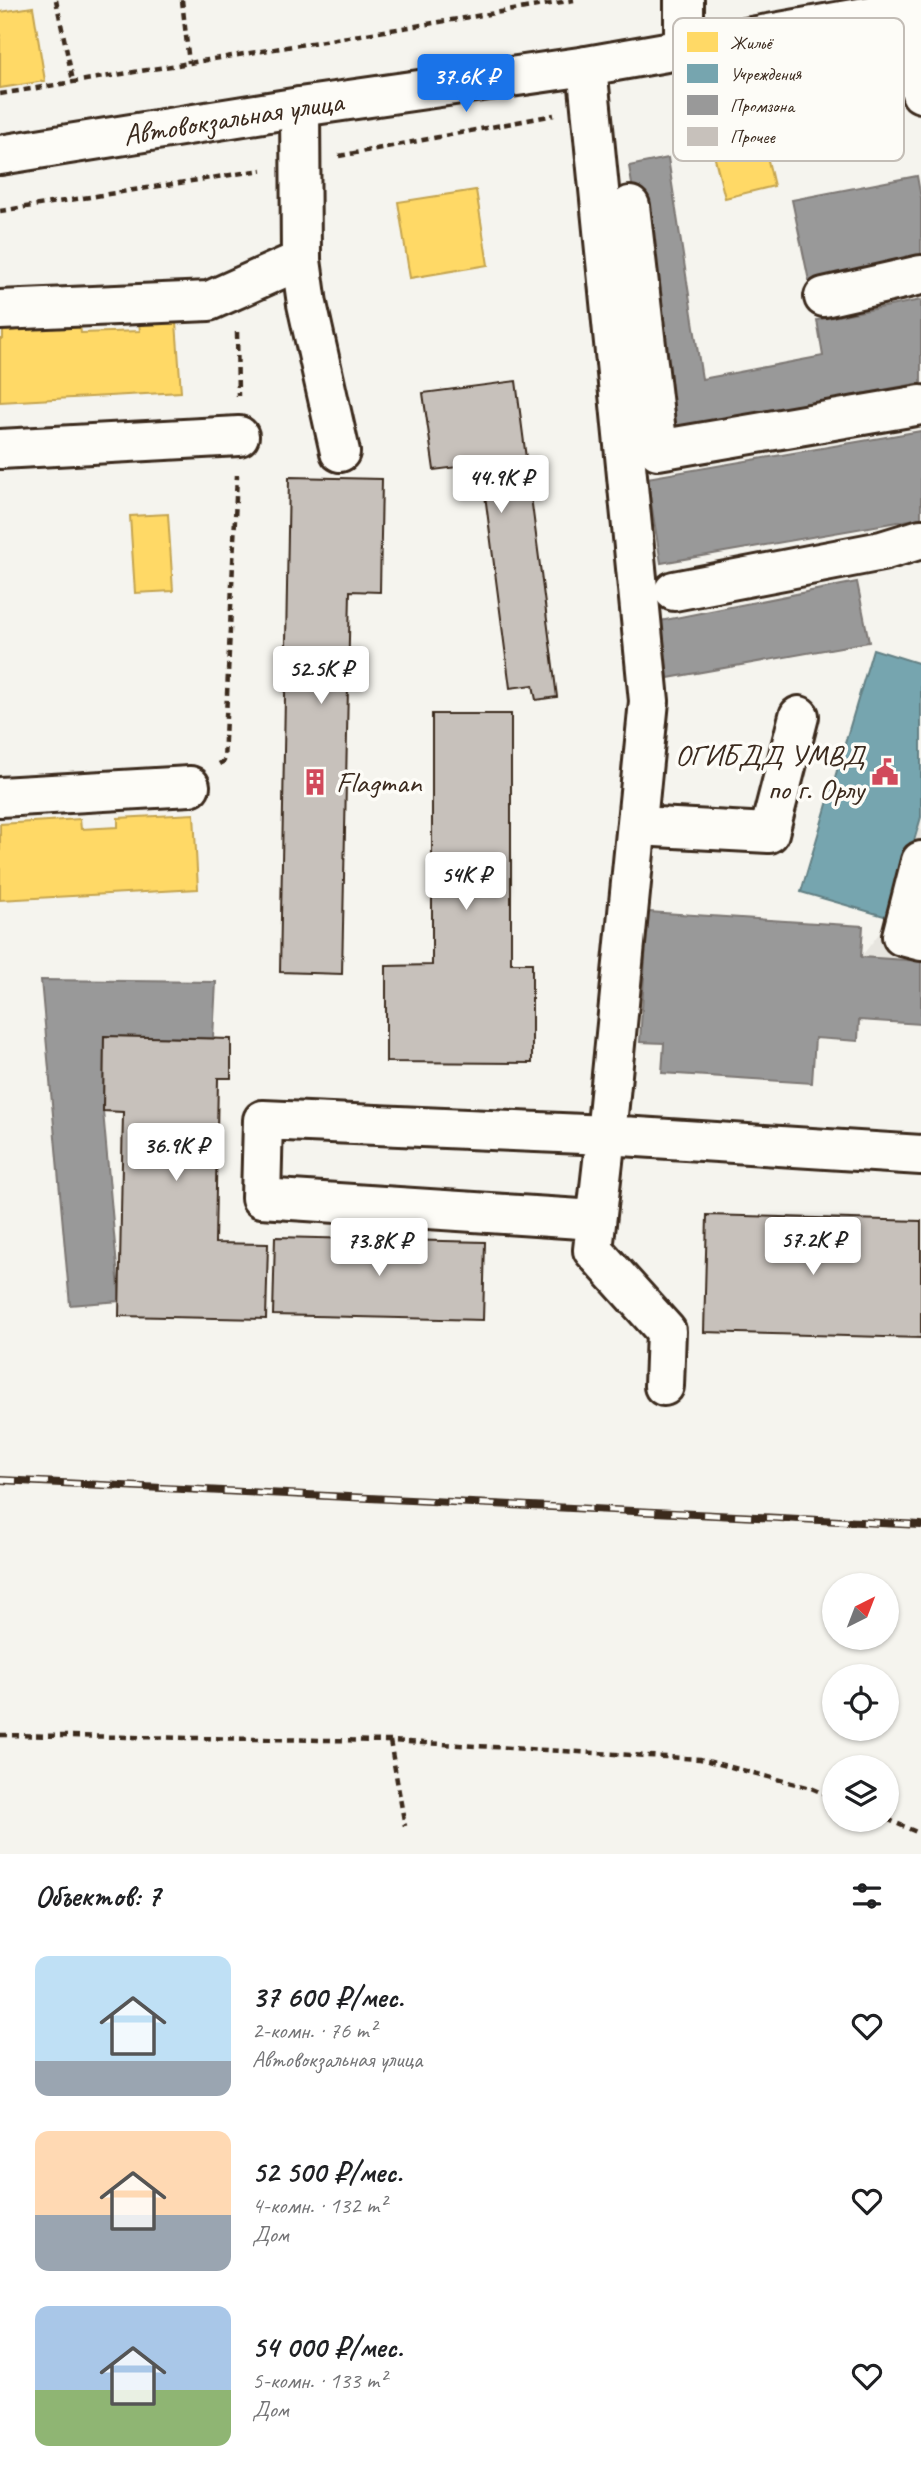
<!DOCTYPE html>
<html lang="ru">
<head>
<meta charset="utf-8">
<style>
	:root { --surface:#fff; --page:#f2f2f2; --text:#202124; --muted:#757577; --accent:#1a73e8 }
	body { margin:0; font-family:Caveat,sans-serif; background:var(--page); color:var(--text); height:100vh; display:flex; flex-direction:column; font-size:26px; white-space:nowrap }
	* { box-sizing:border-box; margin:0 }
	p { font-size:23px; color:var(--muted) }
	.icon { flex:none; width:38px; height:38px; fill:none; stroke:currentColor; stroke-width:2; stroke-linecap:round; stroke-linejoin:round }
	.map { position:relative; height:1854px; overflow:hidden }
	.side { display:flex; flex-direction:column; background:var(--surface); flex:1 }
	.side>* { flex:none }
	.needle { width:46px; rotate:42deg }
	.fabs { position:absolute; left:822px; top:1573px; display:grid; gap:14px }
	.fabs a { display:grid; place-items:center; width:77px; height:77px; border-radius:50%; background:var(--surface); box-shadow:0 2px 5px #0004; font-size:35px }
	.price { position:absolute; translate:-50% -60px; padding:0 16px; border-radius:7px; background:#fff; color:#222; font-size:23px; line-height:46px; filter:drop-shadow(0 2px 4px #0008) }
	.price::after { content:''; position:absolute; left:50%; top:42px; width:21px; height:16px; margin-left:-10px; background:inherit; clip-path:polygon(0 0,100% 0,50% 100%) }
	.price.active { background:var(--accent); color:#fff }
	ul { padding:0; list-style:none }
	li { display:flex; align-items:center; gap:21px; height:175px; padding:0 35px }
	li span { display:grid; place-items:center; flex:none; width:196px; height:140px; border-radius:14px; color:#555 }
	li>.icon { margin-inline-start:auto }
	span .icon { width:84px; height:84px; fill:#fffc; stroke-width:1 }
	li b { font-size:30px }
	h2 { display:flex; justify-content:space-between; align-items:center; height:84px; padding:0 35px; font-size:30px }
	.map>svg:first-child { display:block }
	.built { fill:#e7e5df }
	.homes { fill:#ffd966; stroke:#c4a450; stroke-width:2 }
	.public { fill:#76a5af; stroke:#648084; stroke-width:2 }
	.industry { fill:#999; stroke:#7d7874; stroke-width:2 }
	.building { fill:#c7c1bb; stroke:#3b2a1e; stroke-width:2 }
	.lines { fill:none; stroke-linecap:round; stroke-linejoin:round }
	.minor-casing { stroke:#3b2a1e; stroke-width:44 }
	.path { stroke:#3b2a1e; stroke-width:4.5; stroke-dasharray:7 5; stroke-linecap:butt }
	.minor { stroke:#fdfcf7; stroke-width:38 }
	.rail-casing { stroke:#3b2a1e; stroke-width:8 }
	.rail { stroke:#fdfcf7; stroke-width:5; stroke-dasharray:16; stroke-linecap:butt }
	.labels { text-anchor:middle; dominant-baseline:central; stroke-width:7; stroke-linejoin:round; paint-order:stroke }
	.street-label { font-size:30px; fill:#3b2a1e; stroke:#fdfcf7 }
	.poi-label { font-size:30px; fill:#3b2a1e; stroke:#fdfcf7; text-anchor:end }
	.key { fill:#fdfcf7; stroke:#c3bdb6; stroke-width:2 }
	.key-label { font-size:19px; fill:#3b2a1e }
</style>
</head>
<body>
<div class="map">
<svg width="921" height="1854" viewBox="0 0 921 1854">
	<rect width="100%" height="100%" fill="#f5f4ee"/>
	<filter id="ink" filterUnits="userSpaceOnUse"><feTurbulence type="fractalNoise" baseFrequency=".0143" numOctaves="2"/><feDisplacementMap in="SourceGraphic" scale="14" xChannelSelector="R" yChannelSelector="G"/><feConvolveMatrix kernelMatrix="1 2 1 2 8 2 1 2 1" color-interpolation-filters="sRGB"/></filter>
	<g filter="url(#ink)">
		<!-- built -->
		<path class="built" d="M921,817V961L861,957L891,918Z"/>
		<!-- homes -->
		<path class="homes" d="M33,7L45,81L0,88V12Z
			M762,135L774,186L725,198L712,147Z
			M476,190L488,265L410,278L398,202Z
			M176,322L181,392L0,402V339H3V331L80,326L81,333L140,331L139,323Z
			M168,514L173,591L135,593L130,516Z
			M194,814L198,889L0,900V824L80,819L81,829L118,827V818Z"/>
		<!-- public -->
		<path class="public" d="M873,649L921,664V817L891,918L801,892Z"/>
		<!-- industry -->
		<path class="industry" d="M668,158L702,379L823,356L817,320L921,300V383L672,428L629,166Z
			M917,176L921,198V255L809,281L792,200Z
			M921,431V518L661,563L647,478Z
			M857,582L869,642L668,678L660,621Z
			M648,912L863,926L861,957L921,961V1024L859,1020L858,1041L815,1038L812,1083L662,1073L664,1043L640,1042Z
			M41,980L216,982L213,1038L104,1036L103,1111L120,1301L70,1305Z"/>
		<!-- building -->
		<path class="building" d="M516,381L557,697L536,700L533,685L510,688L481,464L434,470L423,393Z
			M289,477L382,479L380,592L350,591L342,974L280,972Z
			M432,714H511V963H532V1063L386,1062V966L432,965Z
			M104,1036L231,1039V1078H218L215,1243L268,1244L266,1319L119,1316L123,1112L103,1111Z
			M707,1215L921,1221V1338L704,1332Z
			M275,1237L485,1242L483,1320L273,1315Z"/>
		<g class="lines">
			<defs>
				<g id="minor">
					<path d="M684,0V49"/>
					<path d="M904,10L921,93"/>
					<path d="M587,66L649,701L606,1135L921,1155"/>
					<path id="s1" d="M0,155L300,107L587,66L921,7"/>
					<path d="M630,206L658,450L921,405"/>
					<path d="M301,260L307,304L340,452"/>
					<path d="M824,297L921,275"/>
					<path d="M0,310L209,301L301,260L300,107"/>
					<path d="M0,449L239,436"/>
					<path d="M674,591L882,551L921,539"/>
					<path d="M0,797L190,786"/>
					<path d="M637,826L769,833L799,716"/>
					<path d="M921,861L902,936L921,941"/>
					<path d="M596,1220L261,1198L263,1120L606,1135L593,1250L666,1331L664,1386"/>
				</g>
			</defs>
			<!-- minor casing -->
			<use href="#minor" class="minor-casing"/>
			<!-- path -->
			<path class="path" d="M56,0L73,81
				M182,0L189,63
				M0,94L574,0
				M339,156L554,115
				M0,211L262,170
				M237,332L238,396
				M219,764L224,761L237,475
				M0,1735L390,1741L700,1759L811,1788L835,1798
				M390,1741L405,1826
				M887,1819L921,1834"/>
			<!-- minor -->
			<use href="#minor" class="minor"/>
			<defs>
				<path id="rail" d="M0,1480L921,1525"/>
			</defs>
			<!-- rail casing -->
			<use href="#rail" class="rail-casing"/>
			<!-- rail -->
			<use href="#rail" class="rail"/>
		</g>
	</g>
	<!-- icons -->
	<defs>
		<symbol id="civic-bare" viewBox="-9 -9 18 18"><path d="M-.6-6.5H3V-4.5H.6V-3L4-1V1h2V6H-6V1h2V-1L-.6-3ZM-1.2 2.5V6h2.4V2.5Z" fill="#d1495b" stroke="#fdfcf7" stroke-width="2.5" paint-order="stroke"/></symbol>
		<symbol id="building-bare" viewBox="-9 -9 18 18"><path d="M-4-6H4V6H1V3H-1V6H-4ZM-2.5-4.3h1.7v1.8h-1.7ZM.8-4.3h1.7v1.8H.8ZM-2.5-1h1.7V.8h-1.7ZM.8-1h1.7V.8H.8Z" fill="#d1495b" stroke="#fdfcf7" stroke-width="2.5" paint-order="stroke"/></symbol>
	</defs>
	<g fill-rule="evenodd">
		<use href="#civic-bare" x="866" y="753" width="38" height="38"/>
		<use href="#building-bare" x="296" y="763" width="38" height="38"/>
	</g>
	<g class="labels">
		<!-- street labels -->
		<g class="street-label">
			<text stroke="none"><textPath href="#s1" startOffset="236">Автовокзальная улица</textPath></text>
		</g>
		<!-- poi labels -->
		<g class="poi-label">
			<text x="864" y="755">ОГИБДД УМВД<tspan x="864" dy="34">по г. Орлу</tspan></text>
			<text x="336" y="782" text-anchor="start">Flagman</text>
		</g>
	</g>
	<!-- legend -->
	<rect x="673" y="18" width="231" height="143" rx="10" class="key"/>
	<rect x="687" y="32" width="31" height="20" fill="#ffd966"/>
	<rect x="687" y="64" width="31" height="19" fill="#76a5af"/>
	<rect x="687" y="95" width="31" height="20" fill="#999"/>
	<rect x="687" y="127" width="31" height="19" fill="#c7c1bb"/>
	<g class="key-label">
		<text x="730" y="49">Жильё</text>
		<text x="730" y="80">Учреждения</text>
		<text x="730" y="112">Промзона</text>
		<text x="730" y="143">Прочее</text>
	</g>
</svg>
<div class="fabs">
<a><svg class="needle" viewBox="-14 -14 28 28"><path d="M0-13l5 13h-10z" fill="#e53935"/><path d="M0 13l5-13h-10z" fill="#757577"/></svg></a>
<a><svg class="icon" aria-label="locate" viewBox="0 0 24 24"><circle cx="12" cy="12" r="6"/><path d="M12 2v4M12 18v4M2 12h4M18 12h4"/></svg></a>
<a><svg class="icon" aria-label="layers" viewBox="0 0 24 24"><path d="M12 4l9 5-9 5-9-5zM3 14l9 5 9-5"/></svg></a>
</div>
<b class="price active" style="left:466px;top:114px">37.6K ₽</b>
<b class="price" style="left:501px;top:515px">44.9K ₽</b>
<b class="price" style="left:321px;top:706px">52.5K ₽</b>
<b class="price" style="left:466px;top:912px">54K ₽</b>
<b class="price" style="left:176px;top:1183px">36.9K ₽</b>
<b class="price" style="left:813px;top:1277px">57.2K ₽</b>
<b class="price" style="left:379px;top:1278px">73.8K ₽</b>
</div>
<section class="side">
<h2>Объектов: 7<svg class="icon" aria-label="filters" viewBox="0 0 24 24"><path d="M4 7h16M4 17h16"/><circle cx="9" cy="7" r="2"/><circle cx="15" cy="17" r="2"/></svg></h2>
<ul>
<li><span style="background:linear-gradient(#bfe0f5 75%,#9aa5b1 0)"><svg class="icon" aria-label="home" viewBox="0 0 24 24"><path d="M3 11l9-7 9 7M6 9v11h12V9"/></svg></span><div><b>37 600 ₽/мес.</b><p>2-комн. · 76 m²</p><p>Автовокзальная улица</p></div><svg class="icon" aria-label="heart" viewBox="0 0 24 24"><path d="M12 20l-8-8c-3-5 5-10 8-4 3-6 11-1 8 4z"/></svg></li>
<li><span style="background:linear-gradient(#ffd9b3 60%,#9aa5b1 0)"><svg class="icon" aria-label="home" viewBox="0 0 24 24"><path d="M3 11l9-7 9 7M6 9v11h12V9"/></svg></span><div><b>52 500 ₽/мес.</b><p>4-комн. · 132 m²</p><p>Дом</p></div><svg class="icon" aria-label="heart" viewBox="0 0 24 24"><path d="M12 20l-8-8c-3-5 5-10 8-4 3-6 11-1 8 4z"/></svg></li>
<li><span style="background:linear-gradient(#a9c7e8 60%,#8fb573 0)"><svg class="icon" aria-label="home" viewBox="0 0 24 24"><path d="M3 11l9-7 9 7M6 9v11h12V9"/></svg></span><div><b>54 000 ₽/мес.</b><p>5-комн. · 133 m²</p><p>Дом</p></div><svg class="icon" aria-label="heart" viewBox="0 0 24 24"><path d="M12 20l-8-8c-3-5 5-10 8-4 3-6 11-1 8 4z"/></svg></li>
</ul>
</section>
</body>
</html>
